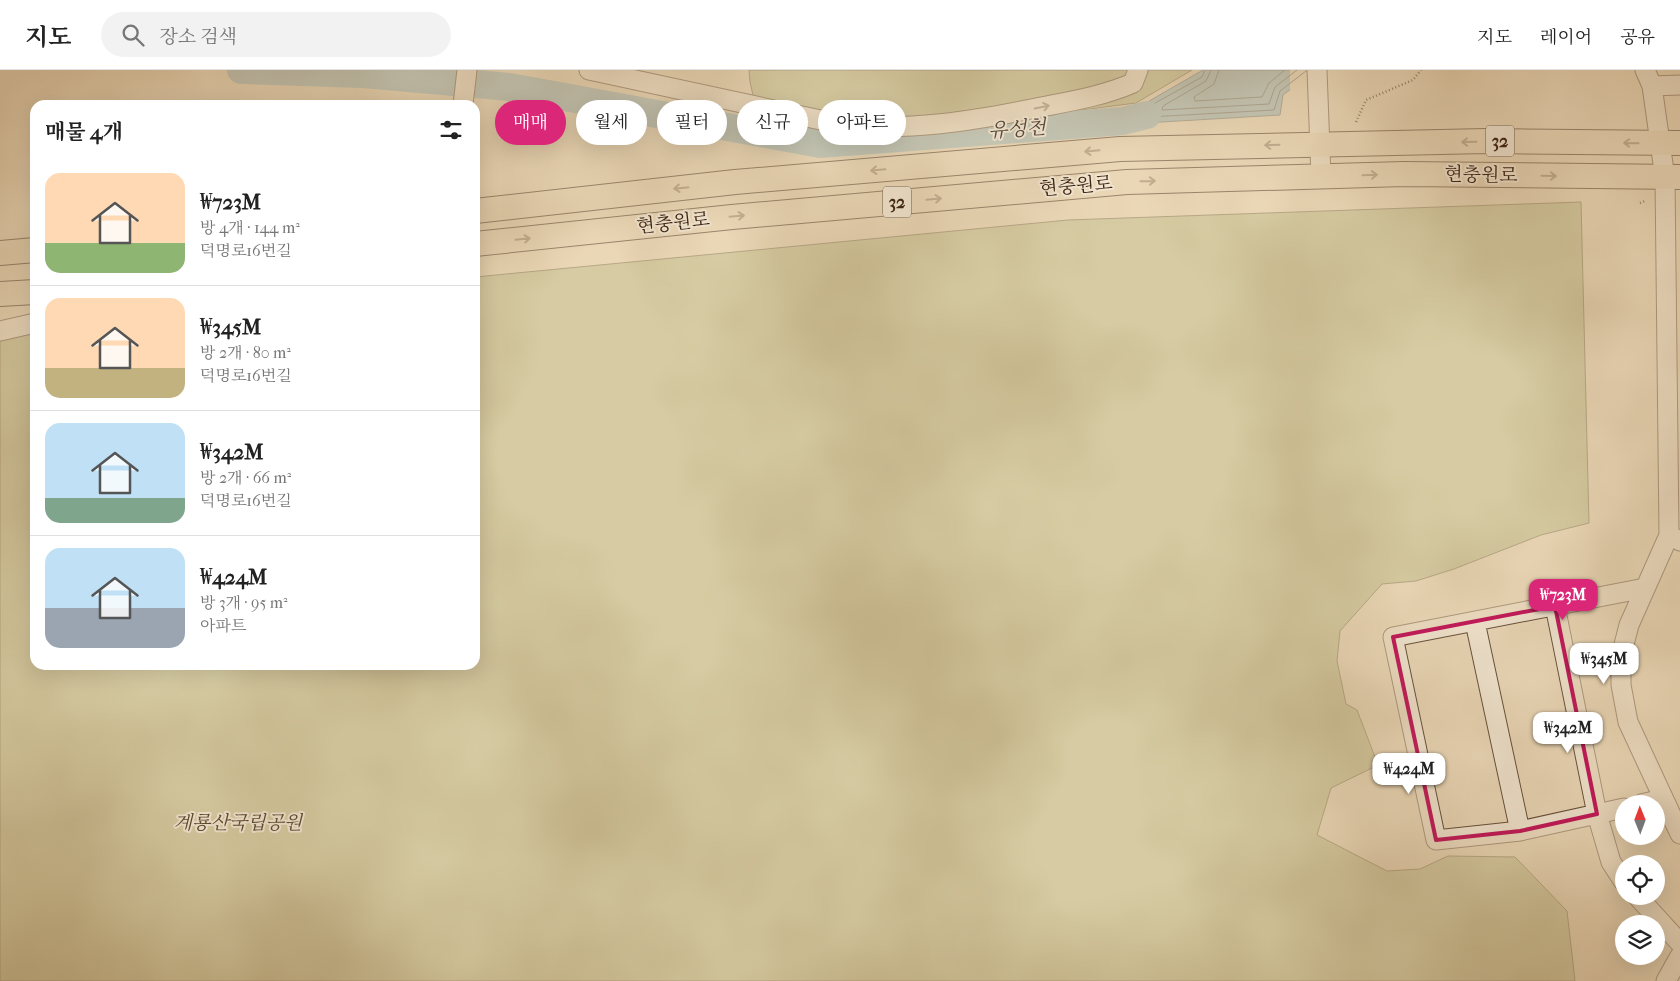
<!DOCTYPE html>
<html lang="ko">
<head>
<meta charset="utf-8">
<style>
	:root { --surface:#fff; --page:#f2f2f2; --text:#222; --muted:#767676; --line:#e0e0e0; --accent:#db2777 }
	body { margin:0; font-family:"IM FELL French Canon","Noto Serif KR",serif; background:var(--page); color:var(--text); height:100vh; display:flex; flex-direction:column; font-size:19px; white-space:nowrap }
	* { box-sizing:border-box; margin:0 }
	p { font-size:16px; color:var(--muted) }
	.icon { flex:none; width:28px; height:28px; fill:none; stroke:currentColor; stroke-width:2; stroke-linecap:round; stroke-linejoin:round }
	.map { position:relative; flex:1; overflow:hidden }
	.drawer { position:absolute; left:30px; top:30px; width:450px; height:570px; display:flex; flex-direction:column; background:var(--surface); border-radius:15px; box-shadow:0 5px 20px #0002 }
	.drawer>* { flex:none }
	.guide { position:absolute; left:495px; top:30px; width:475px; height:45px; display:flex; gap:10px }
	.needle { width:32px; rotate:359deg }
	.fabs { position:absolute; left:1615px; top:725px; display:grid; gap:10px }
	.fabs a { display:grid; place-items:center; width:50px; height:50px; border-radius:50%; background:var(--surface); box-shadow:0 5px 20px #0002; font-size:25px }
	.price { position:absolute; translate:-50% -42px; padding:0 11px; border-radius:10px; background:#fff; color:#222; font-size:16px; line-height:32px; filter:drop-shadow(0 1px 2px #0008) }
	.price::after { content:''; position:absolute; left:50%; top:30px; width:15px; height:11px; margin-left:-8px; background:inherit; clip-path:polygon(0 0,100% 0,50% 100%) }
	.price.active { background:var(--accent); color:#fff }
	ul { padding:0; list-style:none }
	li { display:flex; align-items:center; gap:15px; height:125px; padding:0 15px }
	li+li { border-top:1px solid var(--line) }
	li span { display:grid; place-items:center; flex:none; width:140px; height:100px; border-radius:15px; color:#555 }
	li>.icon { margin-inline-start:auto }
	span .icon { width:60px; height:60px; fill:#fffc; stroke-width:1 }
	li b { font-size:21px }
	h2 { display:flex; justify-content:space-between; align-items:center; height:60px; padding:0 15px; font-size:21px }
	.tag { padding:0 18px; border-radius:22px; background:var(--surface); box-shadow:0 5px 20px #0002; font-size:18px; line-height:45px }
	.tag.active { background:var(--accent); color:#fff }
	header { display:flex; align-items:center; gap:30px; box-sizing:border-box; height:70px; padding:0 25px; background:var(--surface); border-bottom:1px solid var(--line) }
	header strong { font-size:24px }
	nav { display:flex; gap:28px; margin-inline-start:auto; font-size:18px }
	.search { width:350px; height:45px; background:var(--page); display:flex; align-items:center; gap:12px; box-sizing:border-box; padding:0 18px; border-radius:28px; color:var(--muted); font-size:19px }
	.map>svg:first-child { display:block }
	.green { fill:#bebc89; stroke:#7e704e }
	.water { fill:#9bb7b8; stroke:#757c76 }
	.pier { fill:#ead7b7 }
	.lines { fill:none; stroke-linecap:round; stroke-linejoin:round }
	.shore { stroke:#6c6d65; stroke-width:1 }
	.river { stroke:#9bb7b8; stroke-width:28 }
	.minor-casing { stroke:#68503b; stroke-width:21 }
	.major-casing { stroke:#3d2312; stroke-width:26 }
	.path { stroke:#3d2312; stroke-width:2.5; stroke-dasharray:1 2.5; stroke-linecap:butt }
	.minor { stroke:#f1e5d0; stroke-width:19 }
	.major { stroke:#ead7b7; stroke-width:24 }
	.oneway { stroke:#978471 }
	.oneway2 { stroke:#947d64 }
	.marked { fill:none; stroke:#c2185b; stroke-width:4; stroke-linejoin:round }
	.labels { text-anchor:middle; dominant-baseline:central; stroke-width:4; stroke-linejoin:round; paint-order:stroke }
	.shield { fill:#f1e5d0; stroke:#735d4b; stroke-width:1 }
	.shield-label { font-size:18px; font-weight:bold; fill:#3d2312 }
	.street-label { font-size:19px; fill:#3d2312; stroke:#f1e5d0 }
	.park-label { font-size:19px; font-style:italic; fill:#5d4930; stroke:#f1e5d0 }
	.water-label { font-size:20px; font-style:italic; fill:#54483c; stroke:#f1e5d0 }
</style>
</head>
<body>
<header>
<strong>지도</strong>
<div class="search"><svg class="icon" aria-label="search" viewBox="0 0 24 24"><circle cx="10" cy="10" r="6"/><path d="M15 15l6 6"/></svg>장소 검색</div>
<nav><a>지도</a><a>레이어</a><a>공유</a></nav>
</header>
<div class="map">
<svg width="1680" height="911" viewBox="0 0 1680 911">
	<rect width="100%" height="100%" fill="#ead7b7"/>
	<filter id="stains"><feTurbulence type="fractalNoise" baseFrequency=".004" numOctaves="4"/><feColorMatrix values="0 0 0 0 .2 0 0 0 0 .09 0 0 0 0 .02 0 0 0 .5 -.17"/></filter>
	<radialGradient id="worn" r=".72"><stop offset=".6" stop-color="#630" stop-opacity="0"/><stop offset="1" stop-color="#630" stop-opacity=".3"/></radialGradient>
	<!-- green -->
	<path class="green" d="M749,0H1192L1136,33L894,64L761,59L750,12Z
		M1581,132L1589,453L1541,465L1454,499L1416,511L1382,514L1340,561L1337,591L1346,634L1357,640L1378,695L1331,718L1317,765L1387,801L1420,799L1448,786L1515,787L1567,841L1575,911H0V262L35,265V595H475V207L1068,150Z"/>
	<!-- water -->
	<path class="water" d="M1203,0H1316L1283,25L1280,45L1111,55L1112,43L1137,38Z"/>
	<!-- pier -->
	<path class="pier" d="M1290,0H1319L1290,23Z"/>
	<g class="lines">
		<!-- shore -->
		<path class="shore" d="M1205,0L1202,7L1139,42L1132,44L1131,48L1274,40L1280,21L1306,1
			M1211,0L1206,11L1163,36L1162,40L1269,34L1275,17L1297,0
			M1219,0L1214,14L1194,27L1195,31L1262,27L1269,13L1285,0"/>
		<!-- river -->
		<path class="river" d="M241,0L363,4L510,17L820,74L1123,51L1147,45"/>
		<defs>
			<path id="minor" d="M589,0L839,54C907,62 973,51 1041,37C1072,31 1103,26 1133,13L1138,0
				M1317,0L1321,106
				M1645,0L1652,16L1665,108L1669,465L1680,471
				M1652,16L1680,15
				M463,35L467,0
				M0,261L35,253
				M1669,465L1629,555L1621,586V615L1628,652L1680,764
				M1555,536L1597,744L1611,792L1624,812
				M1475,552L1520,761
				M1641,734L1663,729
				M1624,738L1520,761L1436,770L1393,567L1645,518
				M1637,826L1680,873
				M1666,911L1680,886"/>
			<path id="major" d="M475,141L735,112L1120,79L1486,71L1680,73
				M475,174L732,147L1127,112L1404,104L1680,107
				M0,183L35,180
				M0,224L35,222"/>
		</defs>
		<!-- minor casing -->
		<use href="#minor" class="minor-casing"/>
		<!-- major casing -->
		<use href="#major" class="major-casing"/>
		<!-- path -->
		<path class="path" d="M1356,52L1366,30L1413,10L1421,0
			M1640,133L1645,131"/>
		<!-- minor -->
		<use href="#minor" class="minor"/>
		<!-- major -->
		<use href="#major" class="major"/>
	</g>
	<!-- one-way arrows -->
	<defs><path id="oneway-shaft" d="M-6 0H5M1.5-3L5.5 0L1.5 3" fill="none" stroke-width="1.6" stroke-linecap="round" stroke-linejoin="round" transform="scale(1.25)"/></defs>
	<use class="oneway" href="#oneway-shaft" transform="translate(1042 37) rotate(-12)"/>
	<g class="oneway2">
		<use href="#oneway-shaft" transform="translate(1469 72) rotate(179)"/>
		<use href="#oneway-shaft" transform="translate(1631 73) rotate(-179)"/>
		<use href="#oneway-shaft" transform="translate(1272 75) rotate(178)"/>
		<use href="#oneway-shaft" transform="translate(1092 81) rotate(175)"/>
		<use href="#oneway-shaft" transform="translate(878 100) rotate(175)"/>
		<use href="#oneway-shaft" transform="translate(1370 105) rotate(-2)"/>
		<use href="#oneway-shaft" transform="translate(1549 106) rotate(1)"/>
		<use href="#oneway-shaft" transform="translate(1148 111) rotate(-1)"/>
		<use href="#oneway-shaft" transform="translate(681 118) rotate(174)"/>
		<use href="#oneway-shaft" transform="translate(934 129) rotate(-5)"/>
		<use href="#oneway-shaft" transform="translate(737 146) rotate(-5)"/>
		<use href="#oneway-shaft" transform="translate(523 169) rotate(-6)"/>
	</g>
	<!-- marked area -->
	<path d="M0 0H1680V911H0ZM1555,536L1597,744L1520,761L1436,770L1393,567Z" fill="#ead7b7" fill-opacity=".55" fill-rule="evenodd"/>
	<path class="marked" d="M1555,536L1597,744L1520,761L1436,770L1393,567Z"/>
	<g class="labels">
		<!-- shield labels -->
		<g class="shield">
			<rect x="1486" y="55.5" width="28" height="31" rx="4"/>
			<rect x="883" y="116.5" width="28" height="31" rx="4"/>
		</g>
		<g class="shield-label">
			<text x="1500" y="71">32</text>
			<text x="897" y="132">32</text>
		</g>
		<!-- street labels -->
		<g class="street-label">
			<text transform="translate(1481 105) rotate(1)">현충원로</text>
			<text transform="translate(1076 116) rotate(-5)">현충원로</text>
			<text transform="translate(673 153) rotate(-6)">현충원로</text>
		</g>
		<!-- park labels -->
		<g class="park-label">
			<text x="238" y="753">계룡산국립공원</text>
		</g>
		<!-- water labels -->
		<g class="water-label">
			<text transform="translate(1017 59) rotate(-4)">유성천</text>
		</g>
	</g>
	<rect width="100%" height="100%" filter="url(#stains)"/>
	<rect width="100%" height="100%" fill="url(#worn)"/>
</svg>
<div class="fabs">
<a><svg class="needle" viewBox="-14 -14 28 28"><path d="M0-13l5 13h-10z" fill="#e53935"/><path d="M0 13l5-13h-10z" fill="#767676"/></svg></a>
<a><svg class="icon" aria-label="locate" viewBox="0 0 24 24"><circle cx="12" cy="12" r="6"/><path d="M12 2v4M12 18v4M2 12h4M18 12h4"/></svg></a>
<a><svg class="icon" aria-label="layers" viewBox="0 0 24 24"><path d="M12 4l9 5-9 5-9-5zM3 14l9 5 9-5"/></svg></a>
</div>
<b class="price active" style="left:1563px;top:551px">₩723M</b>
<b class="price" style="left:1604px;top:615px">₩345M</b>
<b class="price" style="left:1568px;top:684px">₩342M</b>
<b class="price" style="left:1409px;top:725px">₩424M</b>
<div class="guide">
<a class="tag active">매매</a>
<a class="tag">월세</a>
<a class="tag">필터</a>
<a class="tag">신규</a>
<a class="tag">아파트</a>
</div>
<section class="drawer">
<h2>매물 4개<svg class="icon" aria-label="filters" viewBox="0 0 24 24"><path d="M4 7h16M4 17h16"/><circle cx="9" cy="7" r="2"/><circle cx="15" cy="17" r="2"/></svg></h2>
<ul>
<li><span style="background:linear-gradient(#ffd9b3 70%,#8fb573 0)"><svg class="icon" aria-label="home" viewBox="0 0 24 24"><path d="M3 11l9-7 9 7M6 9v11h12V9"/></svg></span><div><b>₩723M</b><p>방 4개 · 144 m²</p><p>덕명로16번길</p></div></li>
<li><span style="background:linear-gradient(#ffd9b3 70%,#c2b280 0)"><svg class="icon" aria-label="home" viewBox="0 0 24 24"><path d="M3 11l9-7 9 7M6 9v11h12V9"/></svg></span><div><b>₩345M</b><p>방 2개 · 80 m²</p><p>덕명로16번길</p></div></li>
<li><span style="background:linear-gradient(#bfe0f5 75%,#7fa58c 0)"><svg class="icon" aria-label="home" viewBox="0 0 24 24"><path d="M3 11l9-7 9 7M6 9v11h12V9"/></svg></span><div><b>₩342M</b><p>방 2개 · 66 m²</p><p>덕명로16번길</p></div></li>
<li><span style="background:linear-gradient(#bfe0f5 60%,#9aa5b1 0)"><svg class="icon" aria-label="home" viewBox="0 0 24 24"><path d="M3 11l9-7 9 7M6 9v11h12V9"/></svg></span><div><b>₩424M</b><p>방 3개 · 95 m²</p><p>아파트</p></div></li>
</ul>
</section>
</div>
</body>
</html>
